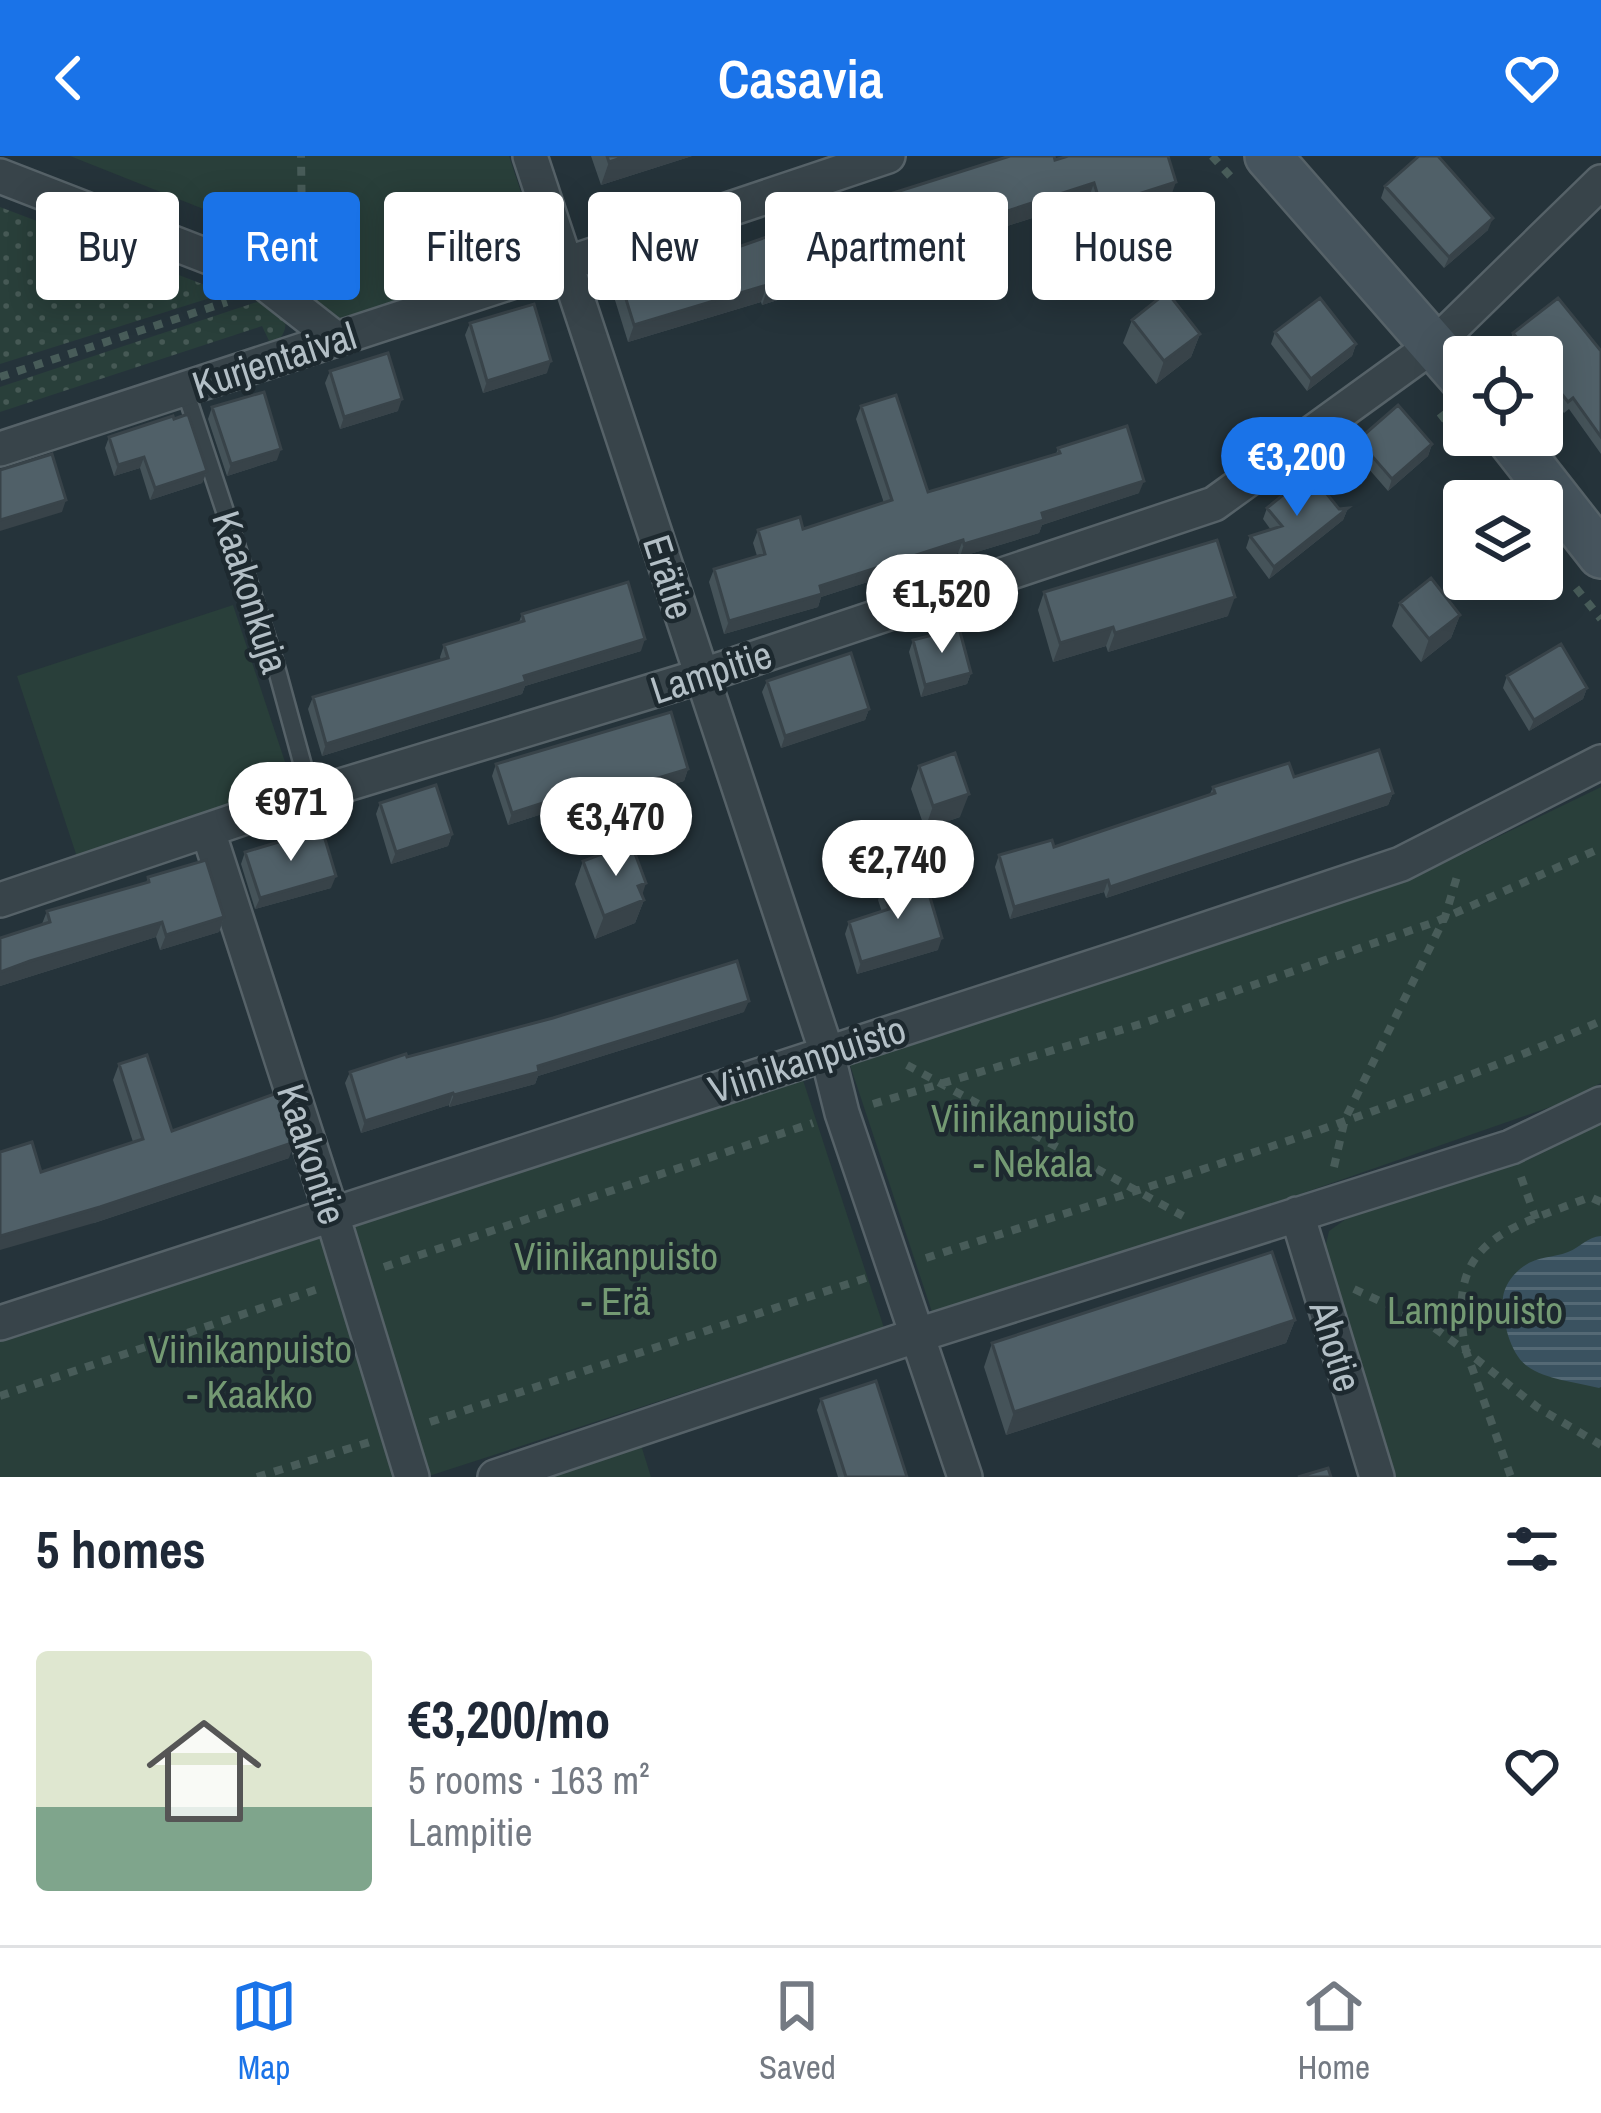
<!DOCTYPE html>
<html lang="en">
<head>
<meta charset="utf-8">
<style>
	:root { --surface:#fff; --page:#f6f6f7; --text:#1f2937; --muted:#747a83; --line:#e0e1e3; --accent:#1a73e8 }
	body { margin:0; font-family:"Archivo Narrow",sans-serif; background:var(--page); color:var(--text); height:100vh; display:flex; flex-direction:column; font-size:45px; white-space:nowrap }
	* { box-sizing:border-box; margin:0 }
	p { font-size:39px; color:var(--muted) }
	.icon { flex:none; width:66px; height:66px; fill:none; stroke:currentColor; stroke-width:2; stroke-linecap:round; stroke-linejoin:round }
	.map { position:relative; height:1321px; overflow:hidden }
	.details { display:flex; flex-direction:column; background:var(--surface); flex:1 }
	.details>* { flex:none }
	.guide { position:absolute; left:36px; top:36px; width:1530px; height:108px; display:flex; gap:24px }
	.fabs { position:absolute; left:1443px; top:180px; display:grid; gap:24px }
	.fabs a { display:grid; place-items:center; width:120px; height:120px; border-radius:12px; background:var(--surface); box-shadow:0 6px 30px #0003; font-size:60px }
	.price { position:absolute; translate:-50% -102px; padding:0 27px; border-radius:42px; background:#fff; color:#222; font-size:39px; line-height:78px; filter:drop-shadow(0 3px 6px #0008) }
	.price::after { content:''; position:absolute; left:50%; top:72px; width:36px; height:27px; margin-left:-18px; background:inherit; clip-path:polygon(0 0,100% 0,50% 100%) }
	.price.on { background:var(--accent); color:#fff }
	ul { padding:0; list-style:none }
	li { display:flex; align-items:center; gap:36px; height:300px; padding:0 36px }
	li+li { border-top:3px solid var(--line) }
	li span { display:grid; place-items:center; flex:none; width:336px; height:240px; border-radius:12px; color:#555 }
	li>.icon { margin-inline-start:auto }
	span .icon { width:144px; height:144px; fill:#fffc; stroke-width:1 }
	li b { font-size:51px }
	h2 { display:flex; justify-content:space-between; align-items:center; height:144px; padding:0 36px; font-size:51px }
	.pill { padding:0 42px; border-radius:12px; background:var(--surface); box-shadow:0 6px 30px #0003; font-size:42px; line-height:108px }
	.pill.on { background:var(--accent); color:#fff }
	header { display:flex; justify-content:space-between; align-items:center; height:156px; padding:0 36px; background:var(--accent); color:#fff; font-size:54px; font-weight:600 }
	.dock { display:flex; justify-content:space-around; align-items:center; height:168px; border-top:3px solid var(--line); background:var(--surface); font-size:33px; color:var(--muted) }
	.dock a { display:grid; justify-items:center; gap:6px }
	.dock .on { color:var(--accent) }
	.map>svg:first-child { display:block }
	.grass { fill:url(#grass-dots) }
	.green { fill:#293f3a }
	.water { fill:url(#water-rules) }
	.lines { fill:none; stroke-linecap:round; stroke-linejoin:round }
	.lane-casing { stroke:#566268; stroke-width:21 }
	.street-casing { stroke:#566268; stroke-width:38 }
	.secondary-casing { stroke:#566268; stroke-width:50 }
	.path { stroke:#485c59; stroke-width:8; stroke-dasharray:9 9; stroke-linecap:butt }
	.lane { stroke:#38444a; stroke-width:16 }
	.street { stroke:#38444a; stroke-width:33 }
	.secondary { stroke:#46545d; stroke-width:45 }
	.wall { fill:#455359 }
	.shaded-wall { fill:#384349 }
	.building { fill:#506068; stroke:#384349; stroke-width:3 }
	.labels { text-anchor:middle; dominant-baseline:central; stroke-width:9; stroke-linejoin:round; paint-order:stroke }
	.street-label { font-size:39px; fill:#b3bfc6; stroke:#1d292f }
	.park-label { font-size:39px; fill:#749a73; stroke:#1d292f }
</style>
</head>
<body>
<header><svg class="icon" aria-label="back" viewBox="0 0 24 24"><path d="M15 5l-7 7 7 7"/></svg>Casavia<svg class="icon" aria-label="heart" viewBox="0 0 24 24"><path d="M12 20l-8-8c-3-5 5-10 8-4 3-6 11-1 8 4z"/></svg></header>
<div class="map">
<svg width="1601" height="1321" viewBox="0 0 1601 1321">
	<defs>
		<pattern id="grass-dots" width="8" height="8" patternUnits="userSpaceOnUse" patternTransform="scale(3)"><rect width="8" height="8" fill="#293f3a"/><path d="M2 2h.1M6 6h.1" fill="none" stroke="#465955" stroke-width="1.8" stroke-linecap="round"/></pattern>
		<pattern id="water-rules" width="6" height="5" patternUnits="userSpaceOnUse" patternTransform="scale(3)"><rect width="6" height="5" fill="#3a5260"/><path d="M0 2.5h6" fill="none" stroke="#546975"/></pattern>
	</defs>
	<rect width="100%" height="100%" fill="#25333a"/>
	<!-- grass -->
	<path class="grass" d="M0,51L226,137L0,208Z
		M266,143L285,159C287,173 284,182 271,189L262,170L0,256V231Z"/>
	<!-- green -->
	<path class="green" d="M70,0H509L529,60L526,85L513,107L487,120L353,164C317,164 316,142 291,124C278,115 262,109 247,102L231,64Z
		M233,449L293,630L77,701L17,520Z
		M1601,631V927L1556,949L1286,1043L932,1156L848,903L1133,817L1419,719Z
		M803,924L884,1172L429,1320L348,1072Z
		M1601,968V1321H1396L1324,1097L1329,1075L1346,1063L1530,1003Z
		M321,1082L398,1321H0V1185Z
		M641,1289L651,1321H537Z"/>
	<!-- water -->
	<path class="water" d="M1601,1080V1231L1599,1232C1576,1226 1546,1224 1527,1210C1509,1197 1502,1162 1503,1141C1505,1128 1514,1117 1524,1110C1538,1100 1553,1102 1568,1096C1581,1091 1587,1081 1601,1080Z"/>
	<g class="lines">
		<defs>
			<path id="lane" d="M185,234L275,507L311,639"/>
			<path id="street" d="M530,0L827,897L842,957L965,1321
				M0,20L253,118L336,183
				M0,293L566,108L888,0
				M208,675L332,1059L412,1321
				M0,744L311,639L701,520L1214,348L1435,188L1601,26
				M1297,1058L1377,1321
				M0,1167L1132,798L1401,708L1601,606
				M495,1321L918,1179L1511,991L1601,948"/>
			<path id="secondary" d="M1268,0L1464,224
				M1507,279L1601,399"/>
		</defs>
		<!-- lane casing -->
		<use href="#lane" class="lane-casing"/>
		<!-- street casing -->
		<use href="#street" class="street-casing"/>
		<!-- secondary casing -->
		<use href="#secondary" class="secondary-casing"/>
		<!-- path -->
		<path class="path" d="M1212,0L1231,21
			M287,107L302,67L301,0
			M0,221L227,146
			M1440,257L1467,293
			M1576,432L1601,463
			M907,909L1183,1060
			M873,948L1141,868L1435,766L1601,692
			M1334,1011L1345,963L1445,761L1458,717
			M1521,1021L1536,1063
			M1601,1046L1590,1041C1503,1075 1444,1084 1466,1195L1537,1251L1601,1289
			M926,1102C1152,1029 1383,961 1601,865
			M384,1111L813,967
			M1354,1133L1429,1168L1466,1195L1511,1321
			M0,1240L318,1133
			M430,1266L866,1122
			M257,1321L370,1286"/>
		<!-- lane -->
		<use href="#lane" class="lane"/>
		<!-- street -->
		<use href="#street" class="street"/>
		<!-- secondary -->
		<use href="#secondary" class="secondary"/>
	</g>
	<!-- wall -->
	<path class="wall" d="M591,0H692L601,29Z
		M1055,4L1170,43L1095,67L1088,44L762,149L761,146L628,186L610,128L616,111L704,103Z
		M1385,30L1488,74L1444,112L1381,42Z
		M1132,164L1200,178L1191,201L1156,228L1123,187Z
		M470,167L547,217L483,237L465,179Z
		M1275,176L1356,188L1352,200L1307,235L1271,188Z
		M1513,177L1601,195V298L1569,253L1564,257L1542,230V201H1519L1509,189Z
		M330,215L398,255L340,273L325,227Z
		M861,250L928,336L1056,298L1058,292L1139,337L1042,369L1039,377L960,401L958,397L821,441L818,451L724,478L709,426L714,413L757,400L753,387L758,374L803,373L884,347L856,263Z
		M212,251L277,304L227,320L208,263Z
		M109,281L207,315L202,327L150,344L140,312L114,320L105,292Z
		M1358,284L1432,288L1428,300L1388,335L1354,296Z
		M1267,352L1339,353L1348,352L1343,364L1269,423L1246,392L1250,380L1271,374L1263,363Z
		M1044,436L1228,460L1108,496L1106,490L1053,506L1038,454Z
		M1400,447L1460,459L1451,482L1421,506L1392,470Z
		M522,458L641,495L525,530L522,538L322,600L308,553L313,541L441,504L440,501L444,489L519,466Z
		M913,484L971,517L967,528L921,541L909,496Z
		M1507,520L1587,532L1583,543L1529,575L1503,532Z
		M767,525L869,553L865,564L781,592L762,536Z
		M496,608L688,613L684,625L601,650L598,640L508,669L492,620Z
		M919,610L960,661L925,673L911,633Z
		M1294,621L1393,637L1388,649L1106,742L1104,736L1010,763L995,711L999,699L1054,691L1210,638L1213,631Z
		M380,647L452,678L448,690L391,708L376,658Z
		M245,696L331,732L255,753L241,708Z
		M583,705L642,740L644,744L635,767L595,783L575,728Z
		M148,721L224,761L219,776L160,794L156,781L0,830V782L42,768L47,755L146,727Z
		M882,732L938,794L857,818L845,778L849,766L882,756L878,744Z
		M744,856L538,920L535,928L449,951V949L361,977L345,927L350,916L407,901Z
		M119,908L172,975L289,1002L94,1067L41,1016L133,986L113,924Z
		M1295,1164L1286,1187L1006,1279L984,1211L992,1187Z
		M821,1243L907,1321H838L817,1254Z"/>
	<!-- shaded-wall -->
	<path class="shaded-wall" d="M627,0H692L601,29L609,6Z
		M1176,26L1170,43L1095,67L1101,50Z
		M1094,27L1088,44L762,149L768,132Z
		M1493,62L1488,74L1444,112L1449,101Z
		M767,129L761,146L628,186L634,169Z
		M1200,178L1191,201L1156,228L1164,205Z
		M1356,188L1352,200L1307,235L1311,223Z
		M551,205L547,217L483,237L487,225Z
		M402,243L398,255L340,273L344,261Z
		M1432,288L1428,300L1388,335L1392,323Z
		M281,293L277,304L227,320L231,308Z
		M144,301L140,312L114,320L118,309Z
		M207,315L202,327L150,344L155,332Z
		M1144,325L1139,337L1042,369L1039,377L960,401L964,388L1042,357Z
		M66,344L62,356L0,375V364Z
		M1348,352L1343,364L1269,423L1274,411Z
		M963,384L958,397L821,441L818,451L724,478L729,465L820,430Z
		M1235,441L1228,460L1108,496L1115,477Z
		M1460,459L1451,482L1421,506L1429,483Z
		M1113,471L1106,490L1053,506L1060,487Z
		M645,483L641,495L525,530L522,538L322,600L326,588L524,520Z
		M971,517L967,528L921,541L925,529Z
		M1587,532L1583,543L1529,575L1534,564Z
		M869,553L865,564L781,592L785,580Z
		M688,613L684,625L601,650L605,638Z
		M602,628L598,640L508,669L512,657Z
		M1393,637L1388,649L1106,742L1110,731Z
		M969,638L960,661L925,673L933,650Z
		M452,678L448,690L391,708L396,696Z
		M336,720L331,732L255,753L260,742Z
		M1108,724L1104,736L1010,763L1014,751Z
		M646,727L640,746L644,744L635,767L595,783L604,760L638,730Z
		M224,761L219,776L160,794L166,779Z
		M162,766L156,781L0,830V816L30,805Z
		M942,782L938,794L857,818L861,806Z
		M749,845L744,856L538,920L535,928L449,951L454,939L538,910Z
		M453,937L449,949L361,977L365,965Z
		M295,986L289,1002L94,1067L0,1094V1080Z
		M1295,1164L1286,1187L1006,1279L1014,1256Z"/>
	<!-- building -->
	<path class="building" d="M607,0H627L609,6Z
		M1010,0H1054L1055,4L1068,0H1168L1176,26L1101,50L1094,27L768,132L767,129L634,169L616,111L699,86L704,103L871,44Z
		M1419,0H1438L1493,62L1449,101L1385,30Z
		M1167,136L1200,178L1164,205L1132,164Z
		M1320,142L1356,188L1311,223L1275,176Z
		M1558,142L1601,195V281L1573,242L1568,246L1542,213V201H1532L1513,177Z
		M534,148L551,205L487,225L470,167Z
		M388,197L402,243L344,261L330,215Z
		M264,236L281,293L231,308L212,251Z
		M896,239L928,336L1060,297L1058,292L1127,270L1144,325L1042,357L1044,364L964,388L963,384L820,430L822,438L729,465L714,413L765,398L758,374L800,361L803,373L892,344L861,250Z
		M1398,249L1432,288L1392,323L1358,284Z
		M188,258L207,315L155,332L144,301L118,309L109,281L173,260L174,263Z
		M52,298L66,344L0,364V314Z
		M1310,317L1339,353L1348,352L1274,411L1250,380L1282,370L1267,352Z
		M1217,384L1235,441L1115,477L1113,471L1060,487L1044,436Z
		M1431,422L1460,459L1429,483L1400,447Z
		M628,426L645,483L524,520L526,526L326,588L313,541L448,502L444,489L524,465L522,458Z
		M959,472L971,517L925,529L913,484Z
		M1561,488L1587,532L1534,564L1507,520Z
		M851,497L869,553L785,580L767,525Z
		M671,556L688,613L605,638L602,628L512,657L496,608Z
		M1379,594L1393,637L1110,731L1108,724L1014,751L999,699L1052,684L1054,691L1215,637L1213,631L1289,607L1294,621Z
		M955,597L969,638L933,650L919,610Z
		M436,629L452,678L396,696L380,647Z
		M322,673L336,720L260,742L245,696Z
		M631,687L646,727L638,730L644,744L604,760L583,705Z
		M206,704L224,761L166,779L162,766L30,805L0,816V782L50,766L47,755L149,726L148,721Z
		M924,721L942,782L861,806L849,766L889,753L882,732Z
		M737,805L749,845L538,910L539,916L454,939L453,937L365,965L350,916L406,898L407,901L553,862Z
		M147,899L172,975L277,937L295,986L100,1051L0,1080V996L32,986L41,1016L143,983L119,908Z
		M1272,1096L1295,1164L1014,1256L992,1187Z
		M876,1225L907,1321H846L821,1243Z
		M1328,1312L1331,1321H1298Z"/>
	<g class="labels">
		<!-- street labels -->
		<g class="street-label">
			<text transform="translate(274 204) rotate(-18)">Kurjentaival</text>
			<text transform="translate(669 421) rotate(72)">Erätie</text>
			<text transform="translate(251 436) rotate(72)">Kaakonkuja</text>
			<text transform="translate(711 516) rotate(-18)">Lampitie</text>
			<text transform="translate(807 903) rotate(-18)">Viinikanpuisto</text>
			<text transform="translate(312 998) rotate(72)">Kaakontie</text>
			<text transform="translate(1336 1190) rotate(73)">Ahotie</text>
		</g>
		<!-- park labels -->
		<g class="park-label">
			<text x="1033" y="962">Viinikanpuisto<tspan x="1033" dy="45">- Nekala</tspan></text>
			<text x="616" y="1100">Viinikanpuisto<tspan x="616" dy="45">- Erä</tspan></text>
			<text x="1475" y="1154">Lampipuisto</text>
			<text x="250" y="1193">Viinikanpuisto<tspan x="250" dy="45">- Kaakko</tspan></text>
		</g>
	</g>
</svg>
<div class="fabs">
<a><svg class="icon" aria-label="locate" viewBox="0 0 24 24"><circle cx="12" cy="12" r="6"/><path d="M12 2v4M12 18v4M2 12h4M18 12h4"/></svg></a>
<a><svg class="icon" aria-label="layers" viewBox="0 0 24 24"><path d="M12 4l9 5-9 5-9-5zM3 14l9 5 9-5"/></svg></a>
</div>
<b class="price on" style="left:1297px;top:363px">€3,200</b>
<b class="price" style="left:942px;top:500px">€1,520</b>
<b class="price" style="left:291px;top:708px">€971</b>
<b class="price" style="left:616px;top:723px">€3,470</b>
<b class="price" style="left:898px;top:766px">€2,740</b>
<div class="guide">
<a class="pill">Buy</a>
<a class="pill on">Rent</a>
<a class="pill">Filters</a>
<a class="pill">New</a>
<a class="pill">Apartment</a>
<a class="pill">House</a>
</div>
</div>
<section class="details">
<h2>5 homes<svg class="icon" aria-label="filters" viewBox="0 0 24 24"><path d="M4 7h16M4 17h16"/><circle cx="9" cy="7" r="2"/><circle cx="15" cy="17" r="2"/></svg></h2>
<ul>
<li><span style="background:linear-gradient(#dfe7d0 65%,#7fa58c 0)"><svg class="icon" aria-label="home" viewBox="0 0 24 24"><path d="M3 11l9-7 9 7M6 9v11h12V9"/></svg></span><div><b>€3,200/mo</b><p>5 rooms · 163 m²</p><p>Lampitie</p></div><svg class="icon" aria-label="heart" viewBox="0 0 24 24"><path d="M12 20l-8-8c-3-5 5-10 8-4 3-6 11-1 8 4z"/></svg></li>
</ul>
</section>
<nav class="dock">
<a class="on"><svg class="icon" aria-label="map" viewBox="0 0 24 24"><path d="M3 6l6-2 6 2 6-2v14l-6 2-6-2-6 2zM9 4v14M15 6v14"/></svg>Map</a>
<a><svg class="icon" aria-label="saved" viewBox="0 0 24 24"><path d="M7 4h10v16l-5-4-5 4z"/></svg>Saved</a>
<a><svg class="icon" aria-label="home" viewBox="0 0 24 24"><path d="M3 11l9-7 9 7M6 9v11h12V9"/></svg>Home</a>
</nav>
</body>
</html>
